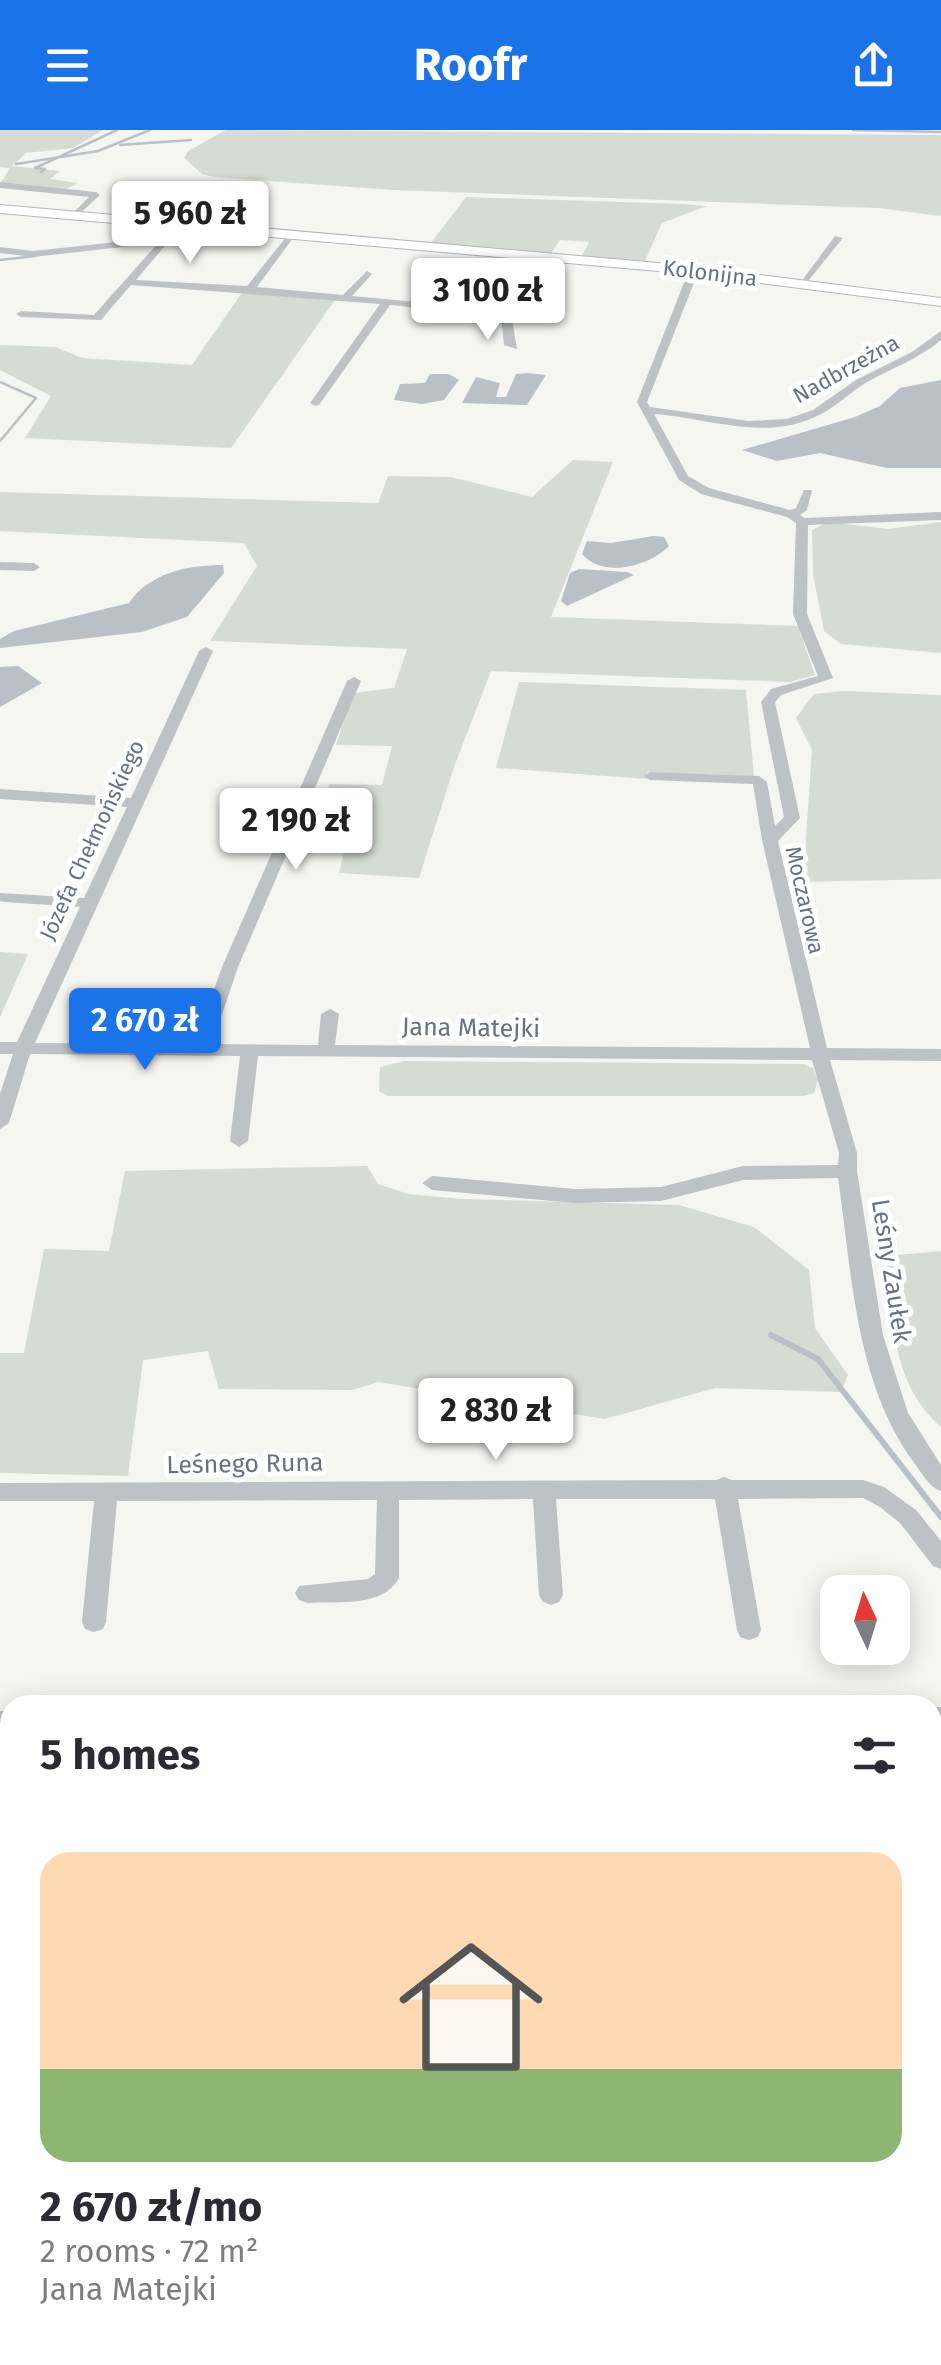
<!DOCTYPE html>
<html lang="en">
<head>
<meta charset="utf-8">
<style>
	:root { --surface:#fff; --page:#f7f7f7; --text:#2b2b33; --muted:#7c7c81; --line:#e1e1e2; --accent:#1a73e8 }
	body { margin:0; font-family:"Fira Sans",sans-serif; background:var(--page); color:var(--text); height:100vh; display:flex; flex-direction:column; font-size:38px; white-space:nowrap }
	* { box-sizing:border-box; margin:0 }
	p { font-size:32px; color:var(--muted) }
	.icon { flex:none; width:55px; height:55px; fill:none; stroke:currentColor; stroke-width:2; stroke-linecap:round; stroke-linejoin:round }
	.map { position:relative; flex:1; overflow:hidden }
	.drawer { position:absolute; left:0px; top:1565px; width:942px; height:670px; display:flex; flex-direction:column; background:var(--surface); border-radius:30px 30px 0 0; box-shadow:0 5px 25px #0003 }
	.drawer>* { flex:none }
	.needle { width:65px; rotate:356deg }
	.tools { position:absolute; left:820px; top:1445px; display:grid; gap:20px }
	.tools a { display:grid; place-items:center; width:90px; height:90px; border-radius:20px; background:var(--surface); box-shadow:0 5px 25px #0003; font-size:50px }
	.price { position:absolute; translate:-50% -85px; padding:0 22px; border-radius:10px; background:#fff; color:#222; font-size:32px; line-height:65px; filter:drop-shadow(0 2px 5px #0008) }
	.price::after { content:''; position:absolute; left:50%; top:60px; width:30px; height:22px; margin-left:-15px; background:inherit; clip-path:polygon(0 0,100% 0,50% 100%) }
	.price.selected { background:var(--accent); color:#fff }
	ul { padding:0; list-style:none }
	li { display:grid; align-content:center; gap:20px; height:530px; padding:0 40px }
	li+li { border-top:2px solid var(--line) }
	li span { display:grid; place-items:center; height:310px; border-radius:30px; color:#555 }
	li>.icon { margin-inline-start:auto }
	span .icon { width:180px; height:180px; fill:#fffc; stroke-width:1 }
	li b { font-size:42px }
	h2 { display:flex; justify-content:space-between; align-items:center; height:120px; padding:0 40px; font-size:42px }
	header { display:flex; justify-content:space-between; align-items:center; height:130px; padding:0 40px; background:var(--accent); color:#fff; font-size:45px; font-weight:700 }
	.map>svg:first-child { display:block }
	.green { fill:#d6dbd4 }
	.water { fill:#bac1c6 }
	.lines { fill:none; stroke-linecap:round; stroke-linejoin:round }
	.stream-far1 { stroke:#bac1c6; stroke-width:2.5 }
	.stream { stroke:#bac1c6; stroke-width:6 }
	.secondary-casing { stroke:#b4b7bc; stroke-width:2 }
	.street { fill:#bfc2c5; fill-rule:evenodd }
	.secondary { fill:#fff; fill-rule:evenodd }
	.labels { text-anchor:middle; dominant-baseline:central; stroke-width:10; stroke-linejoin:round; paint-order:stroke }
	.far-street-label { font-size:22px; fill:#68727f; stroke:#fff }
	.street-label { font-size:25px; fill:#68727f; stroke:#fff }
</style>
</head>
<body>
<header><svg class="icon" aria-label="menu" viewBox="0 0 24 24"><path d="M4 6h16M4 12h16M4 18h16"/></svg>Roofr<svg class="icon" aria-label="share" viewBox="0 0 24 24"><path d="M12 15V3M7 8l5-5 5 5M5 13v7h14v-7"/></svg></header>
<div class="map">
<svg width="941" height="2235" viewBox="0 0 941 2235">
	<rect width="100%" height="100%" fill="#f5f5f2"/>
	<!-- green -->
	<path class="green" d="M0,0H103L73,18L26,23L12,36L60,41L50,49L78,53L66,59L0,54L10,38L0,37Z
		M226,0L941,5V86L878,78L394,60L213,47L202,44L184,28L188,21Z
		M466,67L682,74L707,76L662,93L644,133L581,128L589,112L560,110L550,125L430,114Z
		M243,161L335,170L231,318L25,308L51,266L0,240V215L55,217L82,228L192,235Z
		M573,330L613,332L551,487L798,496L815,545L790,552L491,541L454,637L419,748L339,743L346,714L316,708L329,654L382,655L392,616L336,615L353,563L394,558L407,519L210,511L257,436L244,413L0,401V362L378,373L388,346L451,347L532,367Z
		M828,392L888,399L941,392V523L841,514L824,501L813,444L812,400Z
		M519,552L746,560L754,646L647,642V649L496,638Z
		M844,561L941,565V749L803,752L812,620L796,588L814,564Z
		M0,822L28,824L0,887Z
		M404,931L803,934L813,938L818,950L814,963L803,966H388L379,961L380,937Z
		M367,1036L378,1054L408,1064L462,1069L679,1075L754,1097L809,1140L815,1198L848,1245L841,1262L715,1258L605,1289L378,1252L353,1260L219,1259L208,1221L143,1230L128,1346L0,1343V1223H24L44,1119L109,1121L125,1041Z
		M941,1121V1297C891,1254 892,1187 886,1126Z"/>
	<!-- water -->
	<path class="water" d="M528,243L546,245L527,275L462,273L476,247L500,253L496,267H506L516,244Z
		M430,244H449L459,250L444,270L422,274L394,270L400,254L425,253Z
		M941,250V338H887L820,323L777,331L742,320L855,287L880,276L900,258Z
		M654,406L664,407L669,416C650,436 603,449 582,424L587,411L611,413Z
		M223,435L224,443L187,487L142,502L0,518V509L14,501L129,473C149,443 188,435 223,435Z
		M579,439L627,442L634,445L567,476L561,471L570,443Z
		M18,536L42,553L0,577V537Z"/>
	<g class="lines">
		<!-- stream-far1 -->
		<path class="stream-far1" d="M853,0L941,2
			M120,15L191,10
			M16,34L98,21L150,0
			M41,42L45,39L35,38L117,0
			M0,130L35,126
			M0,252L36,268L0,311"/>
		<!-- stream -->
		<path class="stream" d="M771,1205L818,1229L941,1387"/>
		<defs>
			<path id="secondary" d="M0,75L681,135L941,168V176L681,143L0,83Z"/>
		</defs>
		<!-- secondary casing -->
		<use href="#secondary" class="secondary-casing"/>
		<!-- street -->
		<path class="street" d="M0,52L96,62L100,65L75,88L71,85L89,67L0,58Z
			M179,91L182,96L136,150L247,156L291,101L296,104L257,157L343,165L367,141L372,144L352,166L503,180L538,124L546,126L511,183L517,219L504,215L501,186L390,175L319,275L315,276L310,273L380,174L131,155L101,190L21,187L16,184L21,181L94,185L158,113L33,127L0,123V117L33,121L163,107Z
			M835,106L843,108L804,156H798Z
			M694,137L699,140L647,272L650,277L748,291L787,289L813,280L856,250L912,222L941,201V210C919,229 892,238 867,252C849,263 834,279 815,287C763,311 708,288 654,284L688,346L709,358L790,380L796,378L804,360H812L807,380L800,385L805,388L941,382V390L808,395L807,484L833,548L781,565L775,572L800,688L778,711L827,918L941,919V931L830,930L857,1023V1041L883,1205L908,1283L941,1335V1361C929,1357 923,1345 915,1334C855,1254 852,1143 838,1048L743,1050L661,1071L575,1073L432,1060L422,1053L432,1046L575,1059L661,1057L743,1036L838,1035L839,1023L812,930L258,926L248,1011L239,1017L230,1011L240,926L30,924L9,993L0,999V964L13,924H0V912H17L80,777L5,772L0,771V763L84,768L127,677L0,669V659L131,668L199,521L206,517L213,521L35,913L194,914L222,837L347,551L354,547L361,551L238,837L212,914L318,915L321,884L330,879L339,884L335,915L810,918L762,710L753,654L650,650L643,646L650,642L759,646L767,652L775,696L784,687L761,572L771,559L818,546L793,484L796,393L787,387L701,364L679,350L637,272L689,140Z
			M0,432L34,433L40,437L34,441L0,440Z
			M724,1347L732,1350H863L884,1357L916,1380L941,1411V1439L933,1436L900,1393L880,1377L863,1368L738,1369L761,1500L758,1507L749,1510L740,1507L737,1500L715,1369H556L563,1465L559,1472L551,1475L543,1472L539,1465L533,1369L399,1370V1448C383,1478 337,1471 307,1473L299,1470L295,1463L299,1456L368,1449L375,1444L377,1370L117,1371L106,1492L103,1499L94,1502L85,1499L82,1492L94,1371H0V1353L716,1350Z
			M932,1577H941V1599H932Z
			M0,1581H10V1603H0Z
			M932,1768H941V1794H932Z
			M0,1783H10V1809H0Z
			M10,1993V2070L0,2074V1997Z
			M941,2154V2186L932,2187V2155Z
			M0,2189H10V2221H0Z"/>
		<!-- secondary -->
		<use href="#secondary" class="secondary"/>
	</g>
	<g class="labels">
		<!-- far-street labels -->
		<g class="far-street-label">
			<text transform="translate(710 143) rotate(7)">Kolonijna</text>
			<text transform="translate(846 239) rotate(-29)">Nadbrzeżna</text>
			<text transform="translate(92 710) rotate(-65)">Józefa Chełmońskiego</text>
			<text transform="translate(805 770) rotate(77)">Moczarowa</text>
		</g>
		<!-- street labels -->
		<g class="street-label">
			<text transform="translate(471 898) rotate(1)">Jana Matejki</text>
			<text transform="translate(891 1141) rotate(81)">Leśny Zaułek</text>
			<text transform="translate(245 1334) rotate(-1)">Leśnego Runa</text>
		</g>
	</g>
</svg>
<div class="tools">
<a><svg class="needle" viewBox="-14 -14 28 28"><path d="M0-13l5 13h-10z" fill="#e53935"/><path d="M0 13l5-13h-10z" fill="#7c7c81"/></svg></a>
</div>
<b class="price" style="left:190px;top:136px">5 960 zł</b>
<b class="price" style="left:488px;top:213px">3 100 zł</b>
<b class="price" style="left:296px;top:743px">2 190 zł</b>
<b class="price selected" style="left:145px;top:943px">2 670 zł</b>
<b class="price" style="left:496px;top:1333px">2 830 zł</b>
<section class="drawer">
<h2>5 homes<svg class="icon" aria-label="filters" viewBox="0 0 24 24"><path d="M4 7h16M4 17h16"/><circle cx="9" cy="7" r="2"/><circle cx="15" cy="17" r="2"/></svg></h2>
<ul>
<li><span style="background:linear-gradient(#ffd9b3 70%,#8fb573 0)"><svg class="icon" aria-label="home" viewBox="0 0 24 24"><path d="M3 11l9-7 9 7M6 9v11h12V9"/></svg></span><div><b>2 670 zł/mo</b><p>2 rooms · 72 m²</p><p>Jana Matejki</p></div></li>
</ul>
</section>
</div>
</body>
</html>
